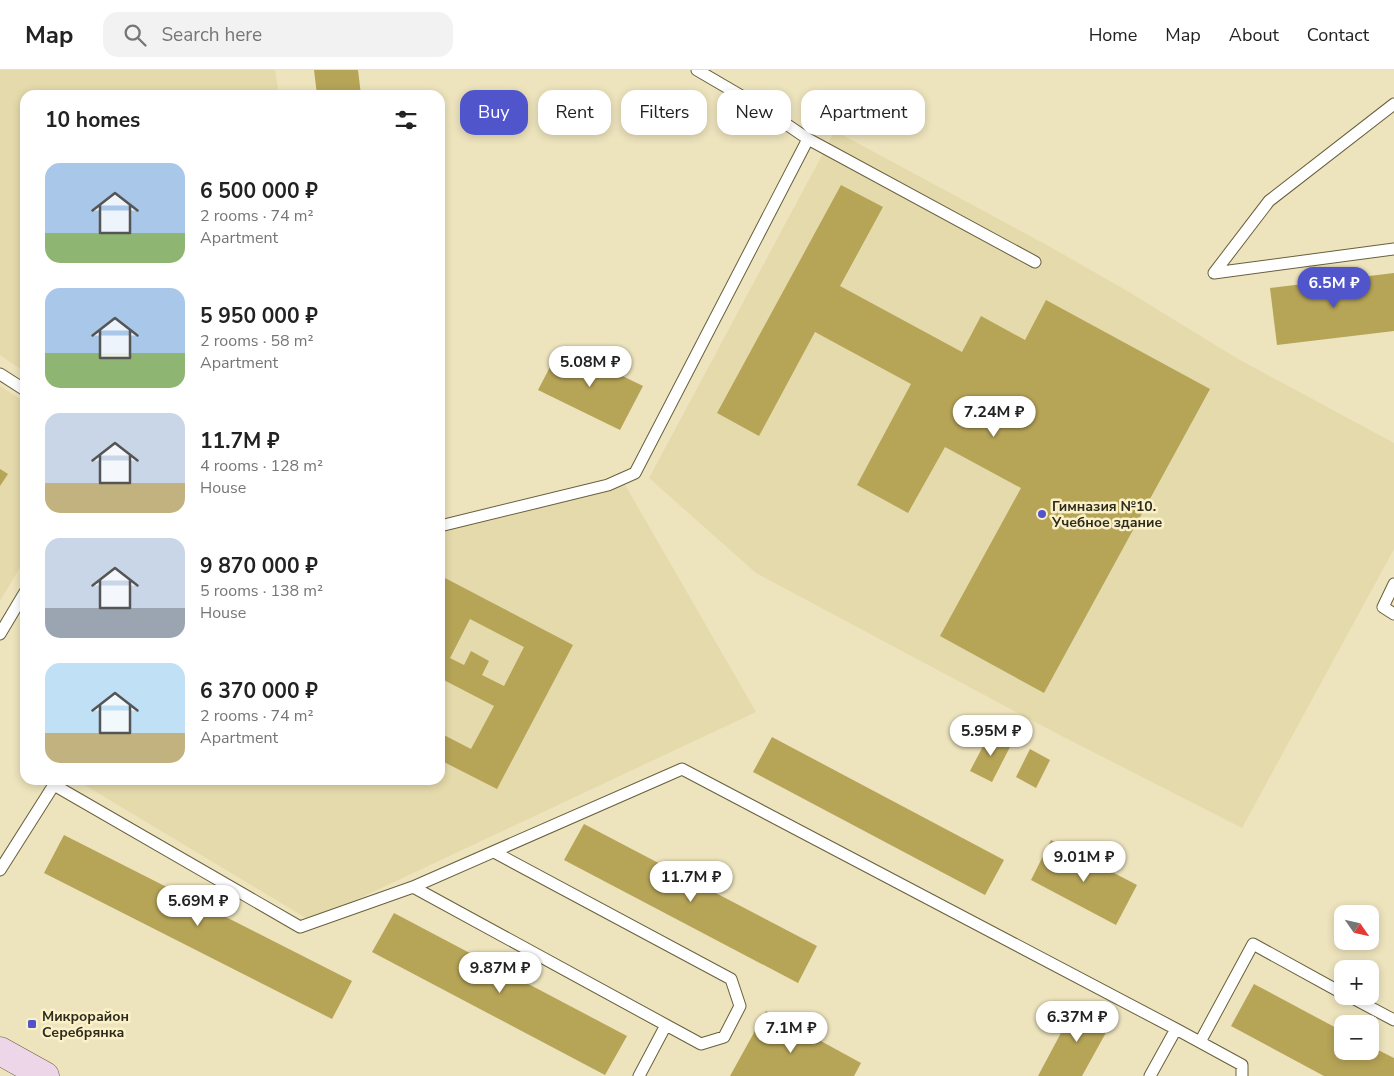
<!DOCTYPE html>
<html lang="en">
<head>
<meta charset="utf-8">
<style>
	:root { --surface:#fff; --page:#f2f2f2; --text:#222; --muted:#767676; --line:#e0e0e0; --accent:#5155cc }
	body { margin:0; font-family:"Nunito Sans",sans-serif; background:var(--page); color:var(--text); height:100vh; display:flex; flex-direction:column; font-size:19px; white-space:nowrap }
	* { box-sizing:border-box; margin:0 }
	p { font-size:16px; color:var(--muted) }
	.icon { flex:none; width:28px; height:28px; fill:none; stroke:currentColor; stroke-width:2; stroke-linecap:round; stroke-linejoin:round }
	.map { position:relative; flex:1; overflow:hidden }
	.drawer { position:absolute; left:20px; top:20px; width:425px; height:695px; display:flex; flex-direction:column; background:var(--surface); border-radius:15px; box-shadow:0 2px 8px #0003 }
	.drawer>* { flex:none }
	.top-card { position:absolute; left:460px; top:20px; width:475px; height:45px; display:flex; gap:10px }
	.needle { width:32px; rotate:124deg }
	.tools { position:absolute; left:1334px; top:835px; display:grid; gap:10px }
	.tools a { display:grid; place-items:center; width:45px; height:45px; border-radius:10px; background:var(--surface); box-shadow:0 2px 8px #0003; font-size:25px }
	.price { position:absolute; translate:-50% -42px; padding:0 11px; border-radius:18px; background:#fff; color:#222; font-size:16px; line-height:32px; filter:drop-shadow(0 1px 2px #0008) }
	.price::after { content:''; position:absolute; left:50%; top:30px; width:15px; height:11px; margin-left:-8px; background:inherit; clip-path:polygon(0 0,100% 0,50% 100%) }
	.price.on { background:var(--accent); color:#fff }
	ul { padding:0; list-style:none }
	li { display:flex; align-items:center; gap:15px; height:125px; padding:0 25px }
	li span { display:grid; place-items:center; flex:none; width:140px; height:100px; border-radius:15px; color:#555 }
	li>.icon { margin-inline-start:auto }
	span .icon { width:60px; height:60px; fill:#fffc; stroke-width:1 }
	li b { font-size:21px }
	h2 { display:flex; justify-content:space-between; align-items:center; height:60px; padding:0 25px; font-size:21px }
	.chip { padding:0 18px; border-radius:15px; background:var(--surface); box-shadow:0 2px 8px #0003; font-size:18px; line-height:45px }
	.chip.on { background:var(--accent); color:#fff }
	header { display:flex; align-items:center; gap:30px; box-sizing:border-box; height:70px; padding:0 25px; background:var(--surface); border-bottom:1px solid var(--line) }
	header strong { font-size:24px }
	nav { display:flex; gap:28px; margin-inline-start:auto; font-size:18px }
	.search { width:350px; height:45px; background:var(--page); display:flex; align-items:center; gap:12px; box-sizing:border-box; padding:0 18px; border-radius:15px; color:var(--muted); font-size:19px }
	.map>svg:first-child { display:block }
	.built { fill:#e5daab }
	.building { fill:#b6a457; fill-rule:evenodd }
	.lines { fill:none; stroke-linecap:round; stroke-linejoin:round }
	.service-casing { stroke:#68603d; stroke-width:13 }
	.secondary-casing { stroke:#68603d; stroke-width:29 }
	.service { stroke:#fff; stroke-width:11 }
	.secondary { stroke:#ecd6e7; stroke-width:28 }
	.poi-dot { fill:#5155cc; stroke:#faf1c9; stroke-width:2 }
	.labels { text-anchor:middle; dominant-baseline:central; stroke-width:5; stroke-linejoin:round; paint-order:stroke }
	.poi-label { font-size:14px; font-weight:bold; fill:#2e2b1c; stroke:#faf1c9; text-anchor:start }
</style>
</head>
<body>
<header>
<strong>Map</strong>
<div class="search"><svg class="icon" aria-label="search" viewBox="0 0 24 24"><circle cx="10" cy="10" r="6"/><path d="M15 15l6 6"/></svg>Search here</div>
<nav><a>Home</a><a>Map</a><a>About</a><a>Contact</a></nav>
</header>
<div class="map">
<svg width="1394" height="1006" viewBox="0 0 1394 1006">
	<rect width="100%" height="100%" fill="#ede4bd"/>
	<!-- built -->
	<path class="built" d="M0,0H275L279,25H25V302L0,285Z
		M835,61L1045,174L1129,222L1238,289L1394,373V479L1242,758L1050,660L756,503L649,408Z
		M0,316L25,332V489L0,531Z
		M624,413L756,642L311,851L78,711L440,710V458Z"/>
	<!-- building -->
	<path class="building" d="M314,0H358L361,25H317Z
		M841,115L883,137L840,216L962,282L981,246L1025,270L1046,230L1210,319L1044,623L940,566L1021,418L945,377L908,443L857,415L911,314L815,262L759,366L717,343Z
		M1394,203V261L1277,275L1270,218Z
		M561,276L643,316L620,360L538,320Z
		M0,399L8,404L0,416Z
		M445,508L573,575L497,719L440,690V663L471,679L494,636L440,608V517ZM470,549L524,577L504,616L482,605L489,591L471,581L464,595L450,588Z
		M991,661L1012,673L992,712L970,701Z
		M772,667L1004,790L985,825L753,702Z
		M1030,679L1050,690L1036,718L1016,707Z
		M584,754L817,876L798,913L564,790Z
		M64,765L352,911L332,949L44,803Z
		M1051,770L1137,815L1116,855L1031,810Z
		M394,843L627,966L605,1005L372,882Z
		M1254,914L1342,961V981H1370V976L1394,988V1006H1324L1231,956Z
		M1078,931L1113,950L1098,977L1082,1006H1038Z
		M766,941L861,993L854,1006H730Z"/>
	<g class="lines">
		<defs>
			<path id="service" d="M697,0L767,41L808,69L1035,192
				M1214,203L1269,131L1394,34
				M1214,203L1394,179
				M0,304L25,320
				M440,456L608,415L635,403L808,69
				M1394,514L1383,537L1394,544
				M0,564L25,522
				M54,715L300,857L413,817L682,699L1176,959L1150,1006
				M494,782L731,909L740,936L724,967L701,974L666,955
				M0,800L57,710
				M413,817L666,955L639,1006
				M1349,926L1394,950
				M1176,959L1242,995V1006
				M1200,972L1253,874L1342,923"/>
			<path id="secondary" d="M0,981L45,1006"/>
		</defs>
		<!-- service casing -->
		<use href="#service" class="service-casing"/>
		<!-- secondary casing -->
		<use href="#secondary" class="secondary-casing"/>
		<!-- service -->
		<use href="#service" class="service"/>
		<!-- secondary -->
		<use href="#secondary" class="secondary"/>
	</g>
	<!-- markers -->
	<g class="poi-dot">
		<circle cx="1042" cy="444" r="5"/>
		<rect x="27" y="949" width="10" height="10" rx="2.5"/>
	</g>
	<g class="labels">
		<!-- poi labels -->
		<g class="poi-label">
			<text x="1052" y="436">Гимназия №10.<tspan x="1052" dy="16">Учебное здание</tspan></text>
			<text x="42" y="946">Микрорайон<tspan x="42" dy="16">Серебрянка</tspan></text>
		</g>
	</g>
</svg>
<div class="tools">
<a><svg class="needle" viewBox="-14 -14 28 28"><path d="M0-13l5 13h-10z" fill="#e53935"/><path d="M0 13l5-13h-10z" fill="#767676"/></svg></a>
<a>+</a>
<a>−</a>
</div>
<b class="price on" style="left:1334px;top:239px">6.5M ₽</b>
<b class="price" style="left:590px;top:318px">5.08M ₽</b>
<b class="price" style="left:994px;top:368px">7.24M ₽</b>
<b class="price" style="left:991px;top:687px">5.95M ₽</b>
<b class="price" style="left:1084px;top:813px">9.01M ₽</b>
<b class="price" style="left:691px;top:833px">11.7M ₽</b>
<b class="price" style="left:198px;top:857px">5.69M ₽</b>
<b class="price" style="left:500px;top:924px">9.87M ₽</b>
<b class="price" style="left:1077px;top:973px">6.37M ₽</b>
<b class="price" style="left:791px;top:984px">7.1M ₽</b>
<div class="top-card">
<a class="chip on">Buy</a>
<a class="chip">Rent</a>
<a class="chip">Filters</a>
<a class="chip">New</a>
<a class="chip">Apartment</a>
</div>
<section class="drawer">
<h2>10 homes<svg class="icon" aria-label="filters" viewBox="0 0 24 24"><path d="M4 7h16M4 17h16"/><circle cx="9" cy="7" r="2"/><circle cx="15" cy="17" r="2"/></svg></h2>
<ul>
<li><span style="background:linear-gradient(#a9c7e8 70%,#8fb573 0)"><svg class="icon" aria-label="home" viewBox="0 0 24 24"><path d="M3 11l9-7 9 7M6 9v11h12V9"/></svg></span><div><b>6 500 000 ₽</b><p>2 rooms · 74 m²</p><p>Apartment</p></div></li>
<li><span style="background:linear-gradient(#a9c7e8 65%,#8fb573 0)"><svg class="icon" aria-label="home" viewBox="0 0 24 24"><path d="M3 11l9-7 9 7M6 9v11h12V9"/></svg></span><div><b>5 950 000 ₽</b><p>2 rooms · 58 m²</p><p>Apartment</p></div></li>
<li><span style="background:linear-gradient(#c9d6e8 70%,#c2b280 0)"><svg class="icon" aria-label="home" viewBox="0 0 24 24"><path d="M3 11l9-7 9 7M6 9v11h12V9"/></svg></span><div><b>11.7M ₽</b><p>4 rooms · 128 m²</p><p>House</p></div></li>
<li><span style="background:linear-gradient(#c9d6e8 70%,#9aa5b1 0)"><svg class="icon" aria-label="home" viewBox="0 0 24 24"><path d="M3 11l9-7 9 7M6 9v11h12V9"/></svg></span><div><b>9 870 000 ₽</b><p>5 rooms · 138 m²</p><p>House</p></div></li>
<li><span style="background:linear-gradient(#bfe0f5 70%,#c2b280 0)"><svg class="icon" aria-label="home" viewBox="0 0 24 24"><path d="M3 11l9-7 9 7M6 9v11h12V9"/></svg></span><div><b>6 370 000 ₽</b><p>2 rooms · 74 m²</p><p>Apartment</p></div></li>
</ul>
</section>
</div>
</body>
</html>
